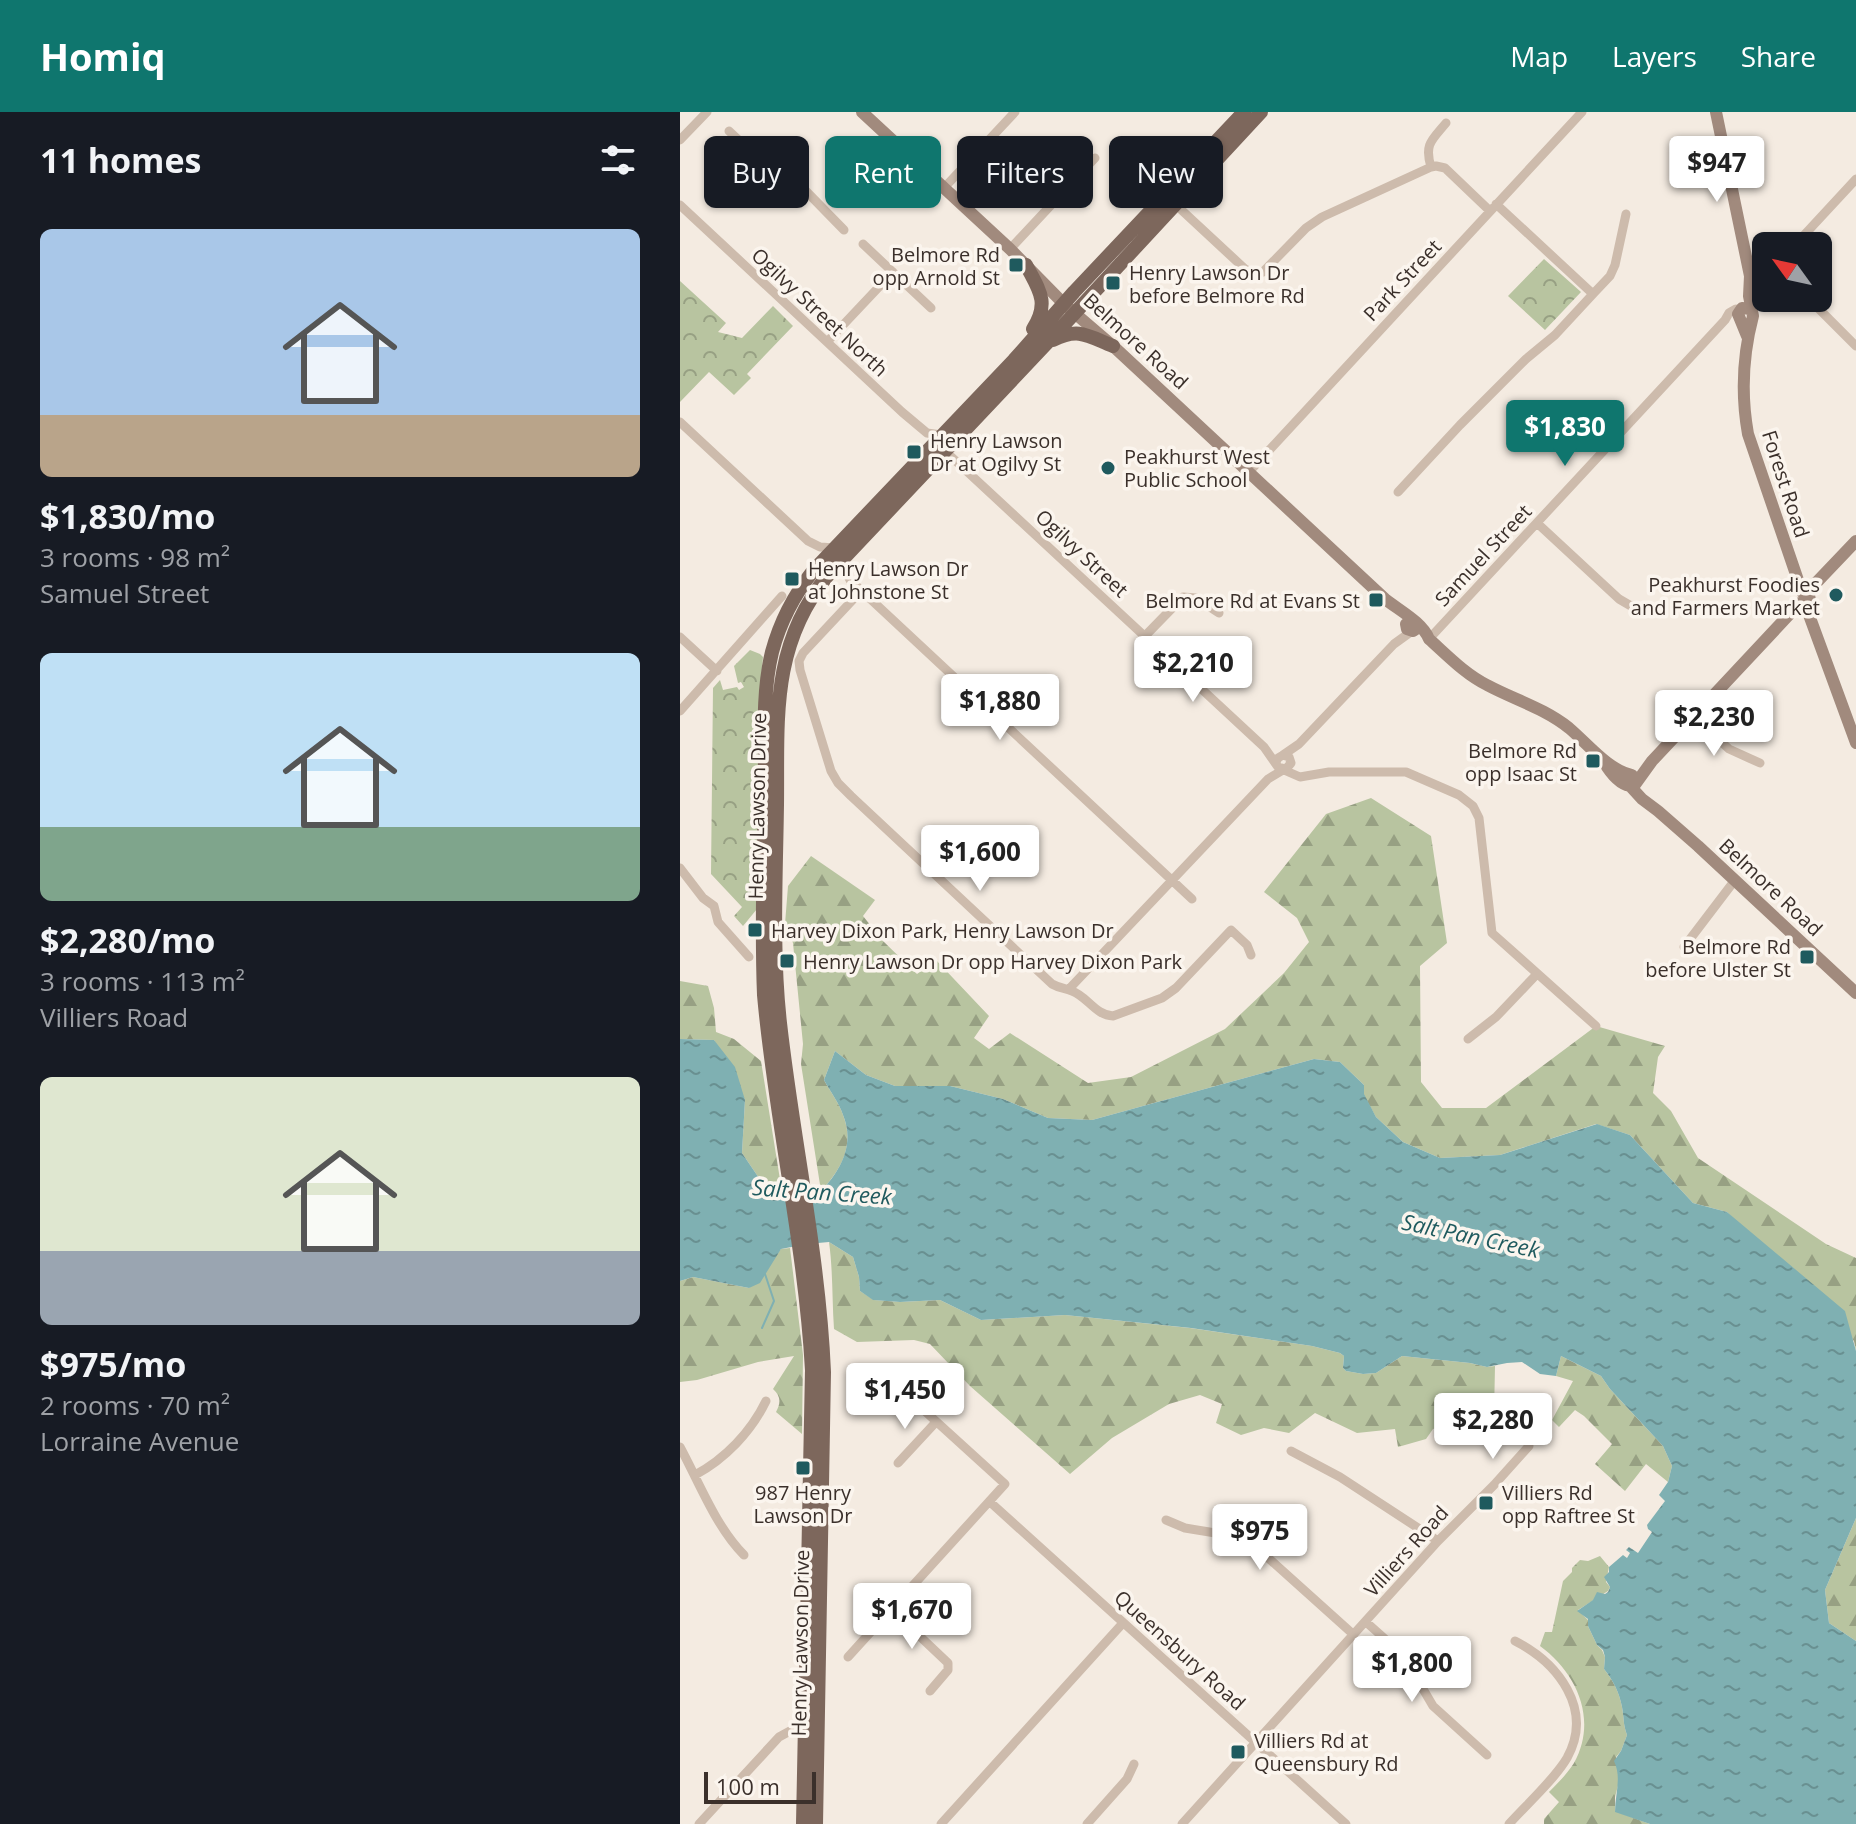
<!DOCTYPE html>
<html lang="en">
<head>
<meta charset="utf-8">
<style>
	:root { --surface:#171b24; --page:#242831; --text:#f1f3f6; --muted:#9ea1a6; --accent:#0f766e }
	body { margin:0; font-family:"Open Sans",sans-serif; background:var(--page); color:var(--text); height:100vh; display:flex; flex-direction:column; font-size:30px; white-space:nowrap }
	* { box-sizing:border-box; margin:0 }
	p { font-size:26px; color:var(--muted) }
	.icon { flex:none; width:44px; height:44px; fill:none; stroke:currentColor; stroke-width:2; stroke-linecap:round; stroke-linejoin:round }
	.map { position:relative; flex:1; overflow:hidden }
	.sheet { display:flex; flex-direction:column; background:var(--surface); width:680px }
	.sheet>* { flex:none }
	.hud { position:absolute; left:24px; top:24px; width:760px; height:72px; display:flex; gap:16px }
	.needle { width:52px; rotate:303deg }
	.tools { position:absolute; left:1072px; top:120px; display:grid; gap:16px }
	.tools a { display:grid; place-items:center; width:80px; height:80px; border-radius:12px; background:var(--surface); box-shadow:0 2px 6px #0004; font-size:40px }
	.scale { position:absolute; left:24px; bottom:20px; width:112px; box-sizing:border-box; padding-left:8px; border:4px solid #3b302b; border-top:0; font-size:22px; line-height:28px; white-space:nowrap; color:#3b302b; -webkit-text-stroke:6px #fbf5ee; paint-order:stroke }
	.price { position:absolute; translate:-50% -68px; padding:0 18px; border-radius:8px; background:#fff; color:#222; font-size:26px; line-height:52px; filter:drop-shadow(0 2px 4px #0008) }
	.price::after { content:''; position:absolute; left:50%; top:48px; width:24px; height:18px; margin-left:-12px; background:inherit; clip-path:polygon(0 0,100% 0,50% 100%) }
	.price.active { background:var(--accent); color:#fff }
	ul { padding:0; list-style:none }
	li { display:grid; align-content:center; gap:16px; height:424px; padding:0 40px }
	li span { display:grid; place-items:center; height:248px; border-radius:12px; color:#555 }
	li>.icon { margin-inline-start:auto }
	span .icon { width:144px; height:144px; fill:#fffc; stroke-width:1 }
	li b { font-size:34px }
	h2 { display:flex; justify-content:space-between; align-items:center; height:96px; padding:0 40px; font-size:34px }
	.pill { padding:0 28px; border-radius:12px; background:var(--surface); box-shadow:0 2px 6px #0004; font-size:28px; line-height:72px }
	.pill.active { background:var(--accent); color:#fff }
	header { display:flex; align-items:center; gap:48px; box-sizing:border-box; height:112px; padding:0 40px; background:var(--accent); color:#fff }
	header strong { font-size:38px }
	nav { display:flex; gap:44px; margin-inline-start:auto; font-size:28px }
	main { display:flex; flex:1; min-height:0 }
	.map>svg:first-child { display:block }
	.forest { fill:url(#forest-firs) }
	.park { fill:url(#park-crowns) }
	.water { fill:url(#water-ripples) }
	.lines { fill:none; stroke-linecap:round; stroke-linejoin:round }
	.stream { stroke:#7fb0b2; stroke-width:2 }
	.street { stroke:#cdbbac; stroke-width:9 }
	.secondary { stroke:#a18a7d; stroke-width:12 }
	.primary { stroke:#7d675c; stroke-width:14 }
	.poi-dot { fill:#1f5a5e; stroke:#fbf5ee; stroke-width:3 }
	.labels { text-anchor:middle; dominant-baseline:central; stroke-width:7; stroke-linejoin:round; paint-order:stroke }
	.poi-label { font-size:20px; fill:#3b302b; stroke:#fbf5ee; text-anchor:start }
	.street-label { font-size:20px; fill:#3b302b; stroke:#fbf5ee }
	.water-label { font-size:22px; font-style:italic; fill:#1f5a5e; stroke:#fbf5ee }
</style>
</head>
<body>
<header>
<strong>Homiq</strong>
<nav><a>Map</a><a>Layers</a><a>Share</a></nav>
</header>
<main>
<section class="sheet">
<h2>11 homes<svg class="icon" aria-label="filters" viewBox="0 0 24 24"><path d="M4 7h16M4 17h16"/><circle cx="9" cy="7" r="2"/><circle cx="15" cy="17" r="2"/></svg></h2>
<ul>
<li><span style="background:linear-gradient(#a9c7e8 75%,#b9a48a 0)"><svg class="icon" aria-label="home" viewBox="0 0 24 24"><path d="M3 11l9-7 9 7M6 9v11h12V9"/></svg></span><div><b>$1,830/mo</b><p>3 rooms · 98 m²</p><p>Samuel Street</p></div></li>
<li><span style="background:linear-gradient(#bfe0f5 70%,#7fa58c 0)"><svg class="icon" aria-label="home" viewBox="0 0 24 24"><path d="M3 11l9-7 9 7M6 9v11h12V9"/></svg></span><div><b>$2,280/mo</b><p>3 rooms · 113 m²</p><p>Villiers Road</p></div></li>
<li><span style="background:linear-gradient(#dfe7d0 70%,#9aa5b1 0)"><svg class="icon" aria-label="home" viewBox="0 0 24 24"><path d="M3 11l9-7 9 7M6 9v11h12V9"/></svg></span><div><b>$975/mo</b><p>2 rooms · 70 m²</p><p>Lorraine Avenue</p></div></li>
</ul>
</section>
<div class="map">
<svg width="1176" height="1712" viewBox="0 0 1176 1712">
	<defs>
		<pattern id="forest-firs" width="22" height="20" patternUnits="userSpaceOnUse" patternTransform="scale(2)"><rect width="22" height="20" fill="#b8c4a0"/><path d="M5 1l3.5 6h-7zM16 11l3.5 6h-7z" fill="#97a083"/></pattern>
		<pattern id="park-crowns" width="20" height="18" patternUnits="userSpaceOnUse" patternTransform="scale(2)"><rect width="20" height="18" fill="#b8c4a0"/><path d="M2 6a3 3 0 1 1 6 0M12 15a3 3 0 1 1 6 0" fill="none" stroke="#97a083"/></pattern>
		<pattern id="water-ripples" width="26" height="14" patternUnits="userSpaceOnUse" patternTransform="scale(2)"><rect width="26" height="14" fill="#7fb0b2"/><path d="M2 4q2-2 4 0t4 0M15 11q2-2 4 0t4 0" fill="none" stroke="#699091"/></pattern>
	</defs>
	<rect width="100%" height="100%" fill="#f4ebe1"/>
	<!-- forest -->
	<path class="forest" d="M691,686L751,724L767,831L740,854L741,970L762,996H806L916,914L985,934L978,945L973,981L991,999L1018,1046L1146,1132L1176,1146V1239L1174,1229L1047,1100L1013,1091L950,1023L916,1012L820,1043L760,1046L723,1030L696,1005L683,982L684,973L660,950L634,947L412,1008L368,1006L323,987L270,974H215L186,963L155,939L144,968C150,979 159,991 163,1003C175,1033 161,1058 141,1079L121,952L123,932L113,831L105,812L108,774L131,744L195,788L183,804L203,829L237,862L256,848L309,904L294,926L309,937L330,921L408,971L451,965L545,917L604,861L629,830L617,806L584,780L646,702Z
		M0,869L28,874L34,896L36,920L54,927L81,949L102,1080L83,1072L62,1041L65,988L34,928L0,927Z
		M149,1130L173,1145L179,1165L180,1179L194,1188L220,1190L260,1188L301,1208L385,1203L510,1216L632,1234L660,1241L664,1244L663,1256L666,1259L683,1262L696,1261L722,1244L790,1251L807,1255L815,1254L814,1303L777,1330L764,1314L753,1317L746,1327L718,1335L715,1317L677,1321L635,1301L609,1321L584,1316L561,1323L536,1311L542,1292L520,1283L489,1292L432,1326L390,1362L290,1274L250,1232L234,1228L177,1230L154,1217C152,1188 153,1159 149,1130Z
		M110,1136L123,1243L122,1322L96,1300C101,1291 101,1284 93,1277L114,1244L78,1250L17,1268L0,1270V1169L13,1165L69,1176L101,1137Z
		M881,1244L921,1264L930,1277L983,1334L992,1354L988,1370L966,1352L945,1379L915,1352L932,1332L904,1304L895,1298L879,1315L872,1308L893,1269L876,1264Z
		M1176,1406V1529L1149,1511L1145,1478Z
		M920,1444L929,1455L926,1470L930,1475L928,1479L898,1498L908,1508V1514L917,1533L922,1538L925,1545L924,1557C933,1568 939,1580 942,1595C944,1605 943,1613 947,1623L941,1639L936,1645L940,1666L935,1685V1699L970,1712H864V1707L879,1690L869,1680C878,1671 887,1662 894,1651C918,1608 897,1561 860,1534L865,1520H872L883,1469L892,1460V1456L900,1448L908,1449Z"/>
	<!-- park -->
	<path class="park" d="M864,147L901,180L865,218L828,184Z
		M0,169L46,211L38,220L62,226L93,194L113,214L67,262L71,266L54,283L29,260L0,290Z
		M70,538L80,542L83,545L80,582L77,797L63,814L54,804L62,795L31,762L33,576L40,568L43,578L57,575L59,578L64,575L61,570L58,571L54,554Z"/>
	<!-- water -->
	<path class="water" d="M0,927L34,928L55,955L65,988L62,1041L83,1072L102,1080L141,1079C161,1058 175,1032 163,1003C159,991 150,979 144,968L155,939L186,963L215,974H270L323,987L368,1006L412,1008L634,947L660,950L684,973V982L696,1005L723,1030L760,1046L820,1043L917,1012L950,1023L1013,1091L1047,1100L1165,1199L1176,1239V1406L1145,1478L1149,1511L1176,1529V1712H970L935,1700C935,1682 942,1666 934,1649L941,1639L947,1623C943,1613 944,1605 942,1595C939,1580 933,1568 924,1557L925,1545L923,1538L917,1533L908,1514V1507L897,1499L913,1488L917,1480L925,1482L928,1480L930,1475L924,1465L929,1460V1455L943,1443L947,1446L950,1441L946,1438L949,1435L958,1441L972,1420L968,1417L967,1413L985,1389L979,1383L988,1370L992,1354L983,1334L930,1277L921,1264L881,1244L876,1264L860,1262L842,1250L827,1251L807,1255L790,1251L722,1244L696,1261L683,1262L666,1259L663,1256L664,1244L660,1241L632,1234L511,1216L385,1203L301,1208L260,1188L220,1190L193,1188L180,1179L179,1165L173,1145L149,1130L127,1132L101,1137L80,1171L69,1176L13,1165L0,1169Z"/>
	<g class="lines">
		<!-- stream -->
		<path class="stream" d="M82,1216L94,1189L85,1162"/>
		<!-- street -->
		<path class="street" d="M49,19L82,50L122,75L164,118
			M0,28L27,0
			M751,55L756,54L765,56L810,99
			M264,76L335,0
			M495,92L565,157L574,162L583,160L626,116L642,105L751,55C744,32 752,28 766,11
			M0,93L222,300L247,321L261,323
			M183,132L251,196
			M1114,134L1176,67
			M330,137L415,46
			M1070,164L1086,163
			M913,182L930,164L935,153L946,102
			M1128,186L1176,234
			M147,230L213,160
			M0,310L128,429L140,435L155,436
			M265,339L584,635L598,655L606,657L611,651L609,645L603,643L598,646L596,650
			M569,360L902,0
			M718,380L780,313L846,247L875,223L913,182L816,92
			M857,411L939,487L963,501
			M160,449L170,468L512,787
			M181,479L123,541L119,549L120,558L151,659L158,671L171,684L372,872C379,876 384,876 392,879C408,885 415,903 433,904L482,886L496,876L551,818L567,833L571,843
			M465,524L503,485L516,486L539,501
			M0,525L37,559
			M749,527L1045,208L1049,201L1056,197L1060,198
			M0,599L102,484
			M1014,605L1049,637L1080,651
			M603,643L619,632L714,532L732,519
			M604,658L620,665L649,660H726L779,683L793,694L799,706L812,821L916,914
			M0,756L23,786L34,794L38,810L69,845
			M1004,835L1055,768
			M389,877L588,667L603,658
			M788,927L816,905L857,862
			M0,1335C19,1370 36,1415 64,1443
			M611,1339L660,1365L758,1429
			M218,1351L256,1310
			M15,1363C45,1347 71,1320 86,1289
			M310,1390L666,1712
			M486,1408L505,1416L566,1426L674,1523
			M212,1498L268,1551V1558L250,1579
			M686,1510L723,1543L753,1594L807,1643
			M168,1545L325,1372L215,1272L201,1267
			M19,1712L99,1625L110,1619L127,1616
			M261,1712L443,1511
			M407,1712L447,1667L454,1652
			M502,1712L758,1429L814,1373L849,1334
			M829,1712C846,1693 874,1668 887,1646C914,1597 878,1551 835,1529"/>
		<!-- secondary -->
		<path class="secondary" d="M182,0L330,137L384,192L433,234L705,487C720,499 742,510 749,527C768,544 785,562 807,573C835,588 864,596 889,616C908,632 928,658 952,663
			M1036,0L1070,164L1069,184L1073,204
			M1073,204C1063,242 1061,283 1068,322L1122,480
			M1067,224L1058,202L1062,196L1071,197
			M1125,492L1176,631
			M1125,492L1130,489L1129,482L1135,472L1176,429
			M726,512L727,517L733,519L736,517L737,511
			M927,655C933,664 943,675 954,674L972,649L1120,491
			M951,675L962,687L978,699L1018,734L1176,881"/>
		<!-- primary -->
		<path class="primary" d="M346,153C359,178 370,190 353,217
			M373,228C399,215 408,224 433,234
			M123,1712L132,1258C125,1132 95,1008 84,883C81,811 84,739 85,668C85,626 82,581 92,540C100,510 114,483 133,459L334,248L394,180L564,0
			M136,1712L144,1260C139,1142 113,1028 100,911C92,839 96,765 97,693C98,607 90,534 148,463L367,231L581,0"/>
	</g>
	<!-- markers -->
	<g class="poi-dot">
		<rect x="328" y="145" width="16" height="16" rx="4"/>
		<rect x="425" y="163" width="16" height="16" rx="4"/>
		<rect x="226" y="332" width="16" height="16" rx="4"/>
		<circle cx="428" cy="356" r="8"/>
		<rect x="104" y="459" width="16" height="16" rx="4"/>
		<circle cx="1156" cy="483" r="8"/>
		<rect x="688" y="480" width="16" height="16" rx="4"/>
		<rect x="905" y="641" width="16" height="16" rx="4"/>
		<rect x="67" y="810" width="16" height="16" rx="4"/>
		<rect x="1119" y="837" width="16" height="16" rx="4"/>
		<rect x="99" y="841" width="16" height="16" rx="4"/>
		<rect x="115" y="1348" width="16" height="16" rx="4"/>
		<rect x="798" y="1383" width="16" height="16" rx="4"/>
		<rect x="550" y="1632" width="16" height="16" rx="4"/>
	</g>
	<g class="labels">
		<!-- poi labels -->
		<g class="poi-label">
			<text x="320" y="142" text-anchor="end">Belmore Rd<tspan x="320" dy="23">opp Arnold St</tspan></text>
			<text x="449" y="160">Henry Lawson Dr<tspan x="449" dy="23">before Belmore Rd</tspan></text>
			<text x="250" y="328">Henry Lawson<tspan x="250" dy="23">Dr at Ogilvy St</tspan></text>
			<text x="444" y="344">Peakhurst West<tspan x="444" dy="23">Public School</tspan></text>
			<text x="128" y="456">Henry Lawson Dr<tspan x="128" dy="23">at Johnstone St</tspan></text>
			<text x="1140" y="472" text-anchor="end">Peakhurst Foodies<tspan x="1140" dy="23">and Farmers Market</tspan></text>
			<text x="680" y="488" text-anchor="end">Belmore Rd at Evans St</text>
			<text x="897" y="638" text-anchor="end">Belmore Rd<tspan x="897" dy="23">opp Isaac St</tspan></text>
			<text x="91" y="818">Harvey Dixon Park, Henry Lawson Dr</text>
			<text x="1111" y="834" text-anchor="end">Belmore Rd<tspan x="1111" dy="23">before Ulster St</tspan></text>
			<text x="123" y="849">Henry Lawson Dr opp Harvey Dixon Park</text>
			<text x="123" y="1380" text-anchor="middle">987 Henry<tspan x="123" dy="23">Lawson Dr</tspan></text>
			<text x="822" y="1380">Villiers Rd<tspan x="822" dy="23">opp Raftree St</tspan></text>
			<text x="574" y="1628">Villiers Rd at<tspan x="574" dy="23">Queensbury Rd</tspan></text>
		</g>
		<!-- street labels -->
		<g class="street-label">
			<text transform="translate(722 168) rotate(-47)">Park Street</text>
			<text transform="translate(140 200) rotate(43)">Ogilvy Street North</text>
			<text transform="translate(456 229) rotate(42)">Belmore Road</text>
			<text transform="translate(1106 372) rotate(72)">Forest Road</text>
			<text transform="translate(402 441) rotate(43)">Ogilvy Street</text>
			<text transform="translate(803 443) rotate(-47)">Samuel Street</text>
			<text transform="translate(77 694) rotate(-89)">Henry Lawson Drive</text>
			<text transform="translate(1091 775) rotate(43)">Belmore Road</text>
			<text transform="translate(726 1439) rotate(-48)">Villiers Road</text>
			<text transform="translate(120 1531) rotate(-89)">Henry Lawson Drive</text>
			<text transform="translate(500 1538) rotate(42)">Queensbury Road</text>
		</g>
		<!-- water labels -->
		<g class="water-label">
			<text transform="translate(142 1079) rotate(4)">Salt Pan Creek</text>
			<text transform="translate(791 1123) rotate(12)">Salt Pan Creek</text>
		</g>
	</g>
</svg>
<div class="tools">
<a><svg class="needle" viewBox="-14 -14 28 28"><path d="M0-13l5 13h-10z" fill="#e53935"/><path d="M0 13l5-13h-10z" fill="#9ea1a6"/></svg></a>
</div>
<div class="scale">100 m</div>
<b class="price" style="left:1037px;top:92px">$947</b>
<b class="price active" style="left:885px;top:356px">$1,830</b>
<b class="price" style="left:513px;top:592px">$2,210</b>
<b class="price" style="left:320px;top:630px">$1,880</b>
<b class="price" style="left:1034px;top:646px">$2,230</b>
<b class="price" style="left:300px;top:781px">$1,600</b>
<b class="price" style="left:225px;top:1319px">$1,450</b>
<b class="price" style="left:813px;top:1349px">$2,280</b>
<b class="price" style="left:580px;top:1460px">$975</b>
<b class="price" style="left:232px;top:1539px">$1,670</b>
<b class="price" style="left:732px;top:1592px">$1,800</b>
<div class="hud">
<a class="pill">Buy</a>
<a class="pill active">Rent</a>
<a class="pill">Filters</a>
<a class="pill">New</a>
</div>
</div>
</main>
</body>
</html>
